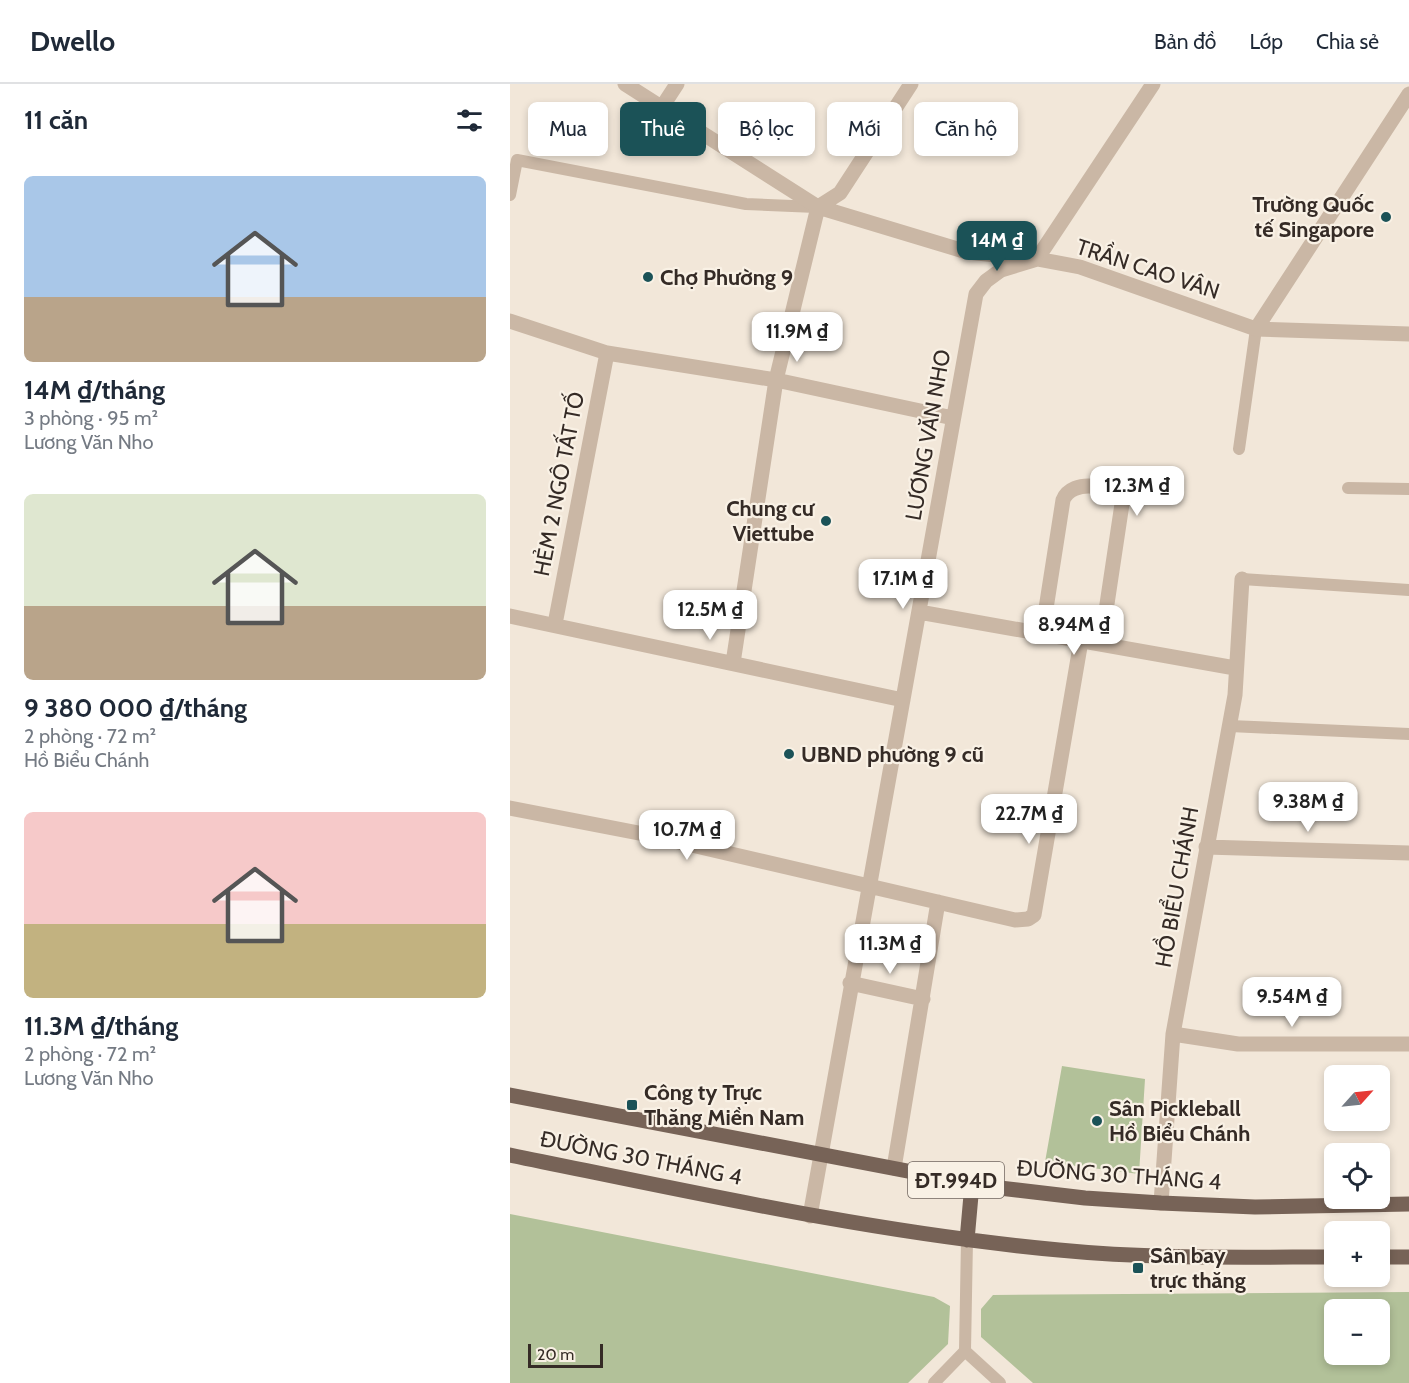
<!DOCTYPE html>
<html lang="vi">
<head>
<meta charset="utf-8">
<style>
	:root { --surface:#fff; --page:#f2f2f3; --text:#1f2937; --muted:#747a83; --line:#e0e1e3; --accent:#1b5257 }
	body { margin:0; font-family:Cabin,sans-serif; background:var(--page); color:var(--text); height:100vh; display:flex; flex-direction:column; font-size:22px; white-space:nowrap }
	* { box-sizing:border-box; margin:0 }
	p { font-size:20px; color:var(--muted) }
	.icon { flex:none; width:33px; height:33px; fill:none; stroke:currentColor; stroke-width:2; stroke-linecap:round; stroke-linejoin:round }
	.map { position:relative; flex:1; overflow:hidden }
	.panel { display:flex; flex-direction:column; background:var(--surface); width:510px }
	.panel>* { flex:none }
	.guide { position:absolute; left:18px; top:18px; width:570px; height:54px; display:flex; gap:12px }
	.needle { width:39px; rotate:63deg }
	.fabs { position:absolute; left:814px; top:981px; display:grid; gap:12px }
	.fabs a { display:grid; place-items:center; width:66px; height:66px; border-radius:9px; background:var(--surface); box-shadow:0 3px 9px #0003; font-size:30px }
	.scale { position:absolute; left:18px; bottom:15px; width:75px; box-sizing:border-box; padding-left:6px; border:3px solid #352b26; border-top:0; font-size:16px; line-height:21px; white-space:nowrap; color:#352b26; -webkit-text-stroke:4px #f9f1e5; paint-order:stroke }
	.price { position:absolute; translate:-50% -51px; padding:0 14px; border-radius:12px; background:#fff; color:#222; font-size:20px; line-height:39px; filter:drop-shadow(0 2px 3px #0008) }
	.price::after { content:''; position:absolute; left:50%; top:36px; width:18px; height:14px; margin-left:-9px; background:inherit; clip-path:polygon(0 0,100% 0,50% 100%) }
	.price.current { background:var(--accent); color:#fff }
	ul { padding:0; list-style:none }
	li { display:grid; align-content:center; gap:12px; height:318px; padding:0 24px }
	li span { display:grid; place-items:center; height:186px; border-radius:9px; color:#555 }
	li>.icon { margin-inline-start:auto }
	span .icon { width:108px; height:108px; fill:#fffc; stroke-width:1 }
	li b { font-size:26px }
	h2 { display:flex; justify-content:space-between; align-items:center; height:72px; padding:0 24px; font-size:26px }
	.chip { padding:0 21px; border-radius:9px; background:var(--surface); box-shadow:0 3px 9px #0003; font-size:21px; line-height:54px }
	.chip.current { background:var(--accent); color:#fff }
	header { display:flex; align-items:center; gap:36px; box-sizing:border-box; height:84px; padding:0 30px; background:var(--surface); border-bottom:2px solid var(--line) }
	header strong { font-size:28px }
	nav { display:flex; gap:33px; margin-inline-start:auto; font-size:21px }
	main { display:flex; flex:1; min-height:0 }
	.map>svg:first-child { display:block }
	.green { fill:#b2c199; fill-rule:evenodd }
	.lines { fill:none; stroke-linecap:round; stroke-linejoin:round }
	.service { stroke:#cab7a5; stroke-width:12 }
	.minor { stroke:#cab7a5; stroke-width:15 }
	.primary { stroke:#776357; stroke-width:15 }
	.poi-dot { fill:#1b5257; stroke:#f9f1e5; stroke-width:2 }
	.labels { text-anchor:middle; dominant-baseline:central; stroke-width:4.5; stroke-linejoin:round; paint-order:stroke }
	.shield { fill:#f9f1e5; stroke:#70665f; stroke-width:1.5 }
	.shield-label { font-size:21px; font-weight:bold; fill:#352b26 }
	.poi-label { font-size:22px; font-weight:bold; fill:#352b26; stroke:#f9f1e5; text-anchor:start }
	.street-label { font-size:22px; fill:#352b26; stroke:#f9f1e5 }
</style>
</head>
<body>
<header>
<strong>Dwello</strong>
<nav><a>Bản đồ</a><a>Lớp</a><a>Chia sẻ</a></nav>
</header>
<main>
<section class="panel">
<h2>11 căn<svg class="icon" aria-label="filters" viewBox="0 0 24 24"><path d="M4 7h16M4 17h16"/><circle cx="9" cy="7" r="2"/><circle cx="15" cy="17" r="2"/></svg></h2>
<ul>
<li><span style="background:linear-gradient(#a9c7e8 65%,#b9a48a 0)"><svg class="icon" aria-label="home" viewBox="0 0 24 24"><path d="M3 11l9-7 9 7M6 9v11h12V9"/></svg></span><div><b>14M ₫/tháng</b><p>3 phòng · 95 m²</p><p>Lương Văn Nho</p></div></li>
<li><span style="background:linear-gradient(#dfe7d0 60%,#b9a48a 0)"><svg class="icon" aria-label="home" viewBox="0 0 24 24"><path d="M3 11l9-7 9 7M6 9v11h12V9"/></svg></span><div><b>9 380 000 ₫/tháng</b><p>2 phòng · 72 m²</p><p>Hồ Biểu Chánh</p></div></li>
<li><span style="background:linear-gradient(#f6c9c9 60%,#c2b280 0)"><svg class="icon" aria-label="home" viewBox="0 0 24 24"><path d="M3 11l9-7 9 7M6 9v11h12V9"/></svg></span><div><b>11.3M ₫/tháng</b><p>2 phòng · 72 m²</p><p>Lương Văn Nho</p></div></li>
</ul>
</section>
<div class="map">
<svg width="899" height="1299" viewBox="0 0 899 1299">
	<rect width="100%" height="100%" fill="#f2e7d9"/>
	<!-- green -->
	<path class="green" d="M552,982L635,995L629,1090L535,1078Z
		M0,1130L424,1213L440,1222L438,1260L398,1299H0Z
		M899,1208V1299H523L471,1253V1225L483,1211ZM825,1226H870V1270H825Z"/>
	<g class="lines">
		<!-- service -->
		<path class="service" d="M0,111L7,76L236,120L306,123
			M729,365L746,245
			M838,404L899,405
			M732,495L899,506
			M720,642L899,650
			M455,1267L490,1299
			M424,1299L455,1267L457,1156"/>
		<!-- minor -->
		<path class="minor" d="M115,0L308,123L457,168L527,175L570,183L746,245L899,250
			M152,23L167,0
			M0,237L97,269L266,296L443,334
			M746,245L899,10
			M409,528L725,584
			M0,532L393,616
			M45,540L97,269
			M532,550L553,416C562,394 604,400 612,420L591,560
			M223,579L266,296L308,123L330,109L401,0
			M0,724L139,751L505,836L518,835L524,831L571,557
			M696,763L899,769
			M340,899L413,915
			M663,950L728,960H899
			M384,1084L428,818
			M651,1119L663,950L725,611L732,495
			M300,1132L466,210L476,197L491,186L527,175L643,0"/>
		<!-- primary -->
		<path class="primary" d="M0,1011L481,1103L575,1114L651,1119L745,1123L899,1120
			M0,1071C182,1108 364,1149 549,1166C640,1175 733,1173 825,1173
			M457,1156L462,1100
			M870,1173H899"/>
	</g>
	<!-- markers -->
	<g class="poi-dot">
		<circle cx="876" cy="133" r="6"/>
		<circle cx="138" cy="193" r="6"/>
		<circle cx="316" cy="437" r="6"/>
		<circle cx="279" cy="670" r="6"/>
		<rect x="116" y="1015" width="12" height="12" rx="3"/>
		<circle cx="587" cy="1037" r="6"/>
		<rect x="622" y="1178" width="12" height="12" rx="3"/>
	</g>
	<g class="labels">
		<!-- shield labels -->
		<rect class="shield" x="398" y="1078" width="96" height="36" rx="4.5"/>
		<g class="shield-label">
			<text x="446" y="1096">ĐT.994D</text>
		</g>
		<!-- poi labels -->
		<g class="poi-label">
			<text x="864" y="120" text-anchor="end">Trường Quốc<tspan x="864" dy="25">tế Singapore</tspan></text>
			<text x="150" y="193">Chợ Phường 9</text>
			<text x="304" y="424" text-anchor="end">Chung cư<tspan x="304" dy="25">Viettube</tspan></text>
			<text x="291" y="670">UBND phường 9 cũ</text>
			<text x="134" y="1008">Công ty Trực<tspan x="134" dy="25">Thăng Miền Nam</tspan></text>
			<text x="599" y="1024">Sân Pickleball<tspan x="599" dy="25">Hồ Biểu Chánh</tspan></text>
			<text x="640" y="1171">Sân bay<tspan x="640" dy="25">trực thăng</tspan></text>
		</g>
		<!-- street labels -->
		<g class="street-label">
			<text transform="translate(638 185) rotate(18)">TRẦN CAO VÂN</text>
			<text transform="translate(418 351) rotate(-80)">LƯƠNG VĂN NHO</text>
			<text transform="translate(49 400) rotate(-79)">HẺM 2 NGÔ TẤT TỐ</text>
			<text transform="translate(667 803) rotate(-80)">HỒ BIỂU CHÁNH</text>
			<text transform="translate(131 1074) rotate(11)">ĐƯỜNG 30 THÁNG 4</text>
			<text transform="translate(609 1091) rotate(4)">ĐƯỜNG 30 THÁNG 4</text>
		</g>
	</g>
</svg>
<div class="fabs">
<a><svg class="needle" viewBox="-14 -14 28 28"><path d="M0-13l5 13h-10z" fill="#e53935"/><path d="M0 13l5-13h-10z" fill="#747a83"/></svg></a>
<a><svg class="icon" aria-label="locate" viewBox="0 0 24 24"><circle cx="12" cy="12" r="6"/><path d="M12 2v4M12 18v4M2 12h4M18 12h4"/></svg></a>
<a>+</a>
<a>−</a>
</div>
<div class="scale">20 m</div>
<b class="price current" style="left:487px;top:188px">14M ₫</b>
<b class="price" style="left:287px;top:279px">11.9M ₫</b>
<b class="price" style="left:627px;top:433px">12.3M ₫</b>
<b class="price" style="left:393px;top:526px">17.1M ₫</b>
<b class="price" style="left:200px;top:557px">12.5M ₫</b>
<b class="price" style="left:564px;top:572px">8.94M ₫</b>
<b class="price" style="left:798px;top:749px">9.38M ₫</b>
<b class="price" style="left:519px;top:761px">22.7M ₫</b>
<b class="price" style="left:177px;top:777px">10.7M ₫</b>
<b class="price" style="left:380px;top:891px">11.3M ₫</b>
<b class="price" style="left:782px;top:944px">9.54M ₫</b>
<div class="guide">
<a class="chip">Mua</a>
<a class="chip current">Thuê</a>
<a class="chip">Bộ lọc</a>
<a class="chip">Mới</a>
<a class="chip">Căn hộ</a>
</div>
</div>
</main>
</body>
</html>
